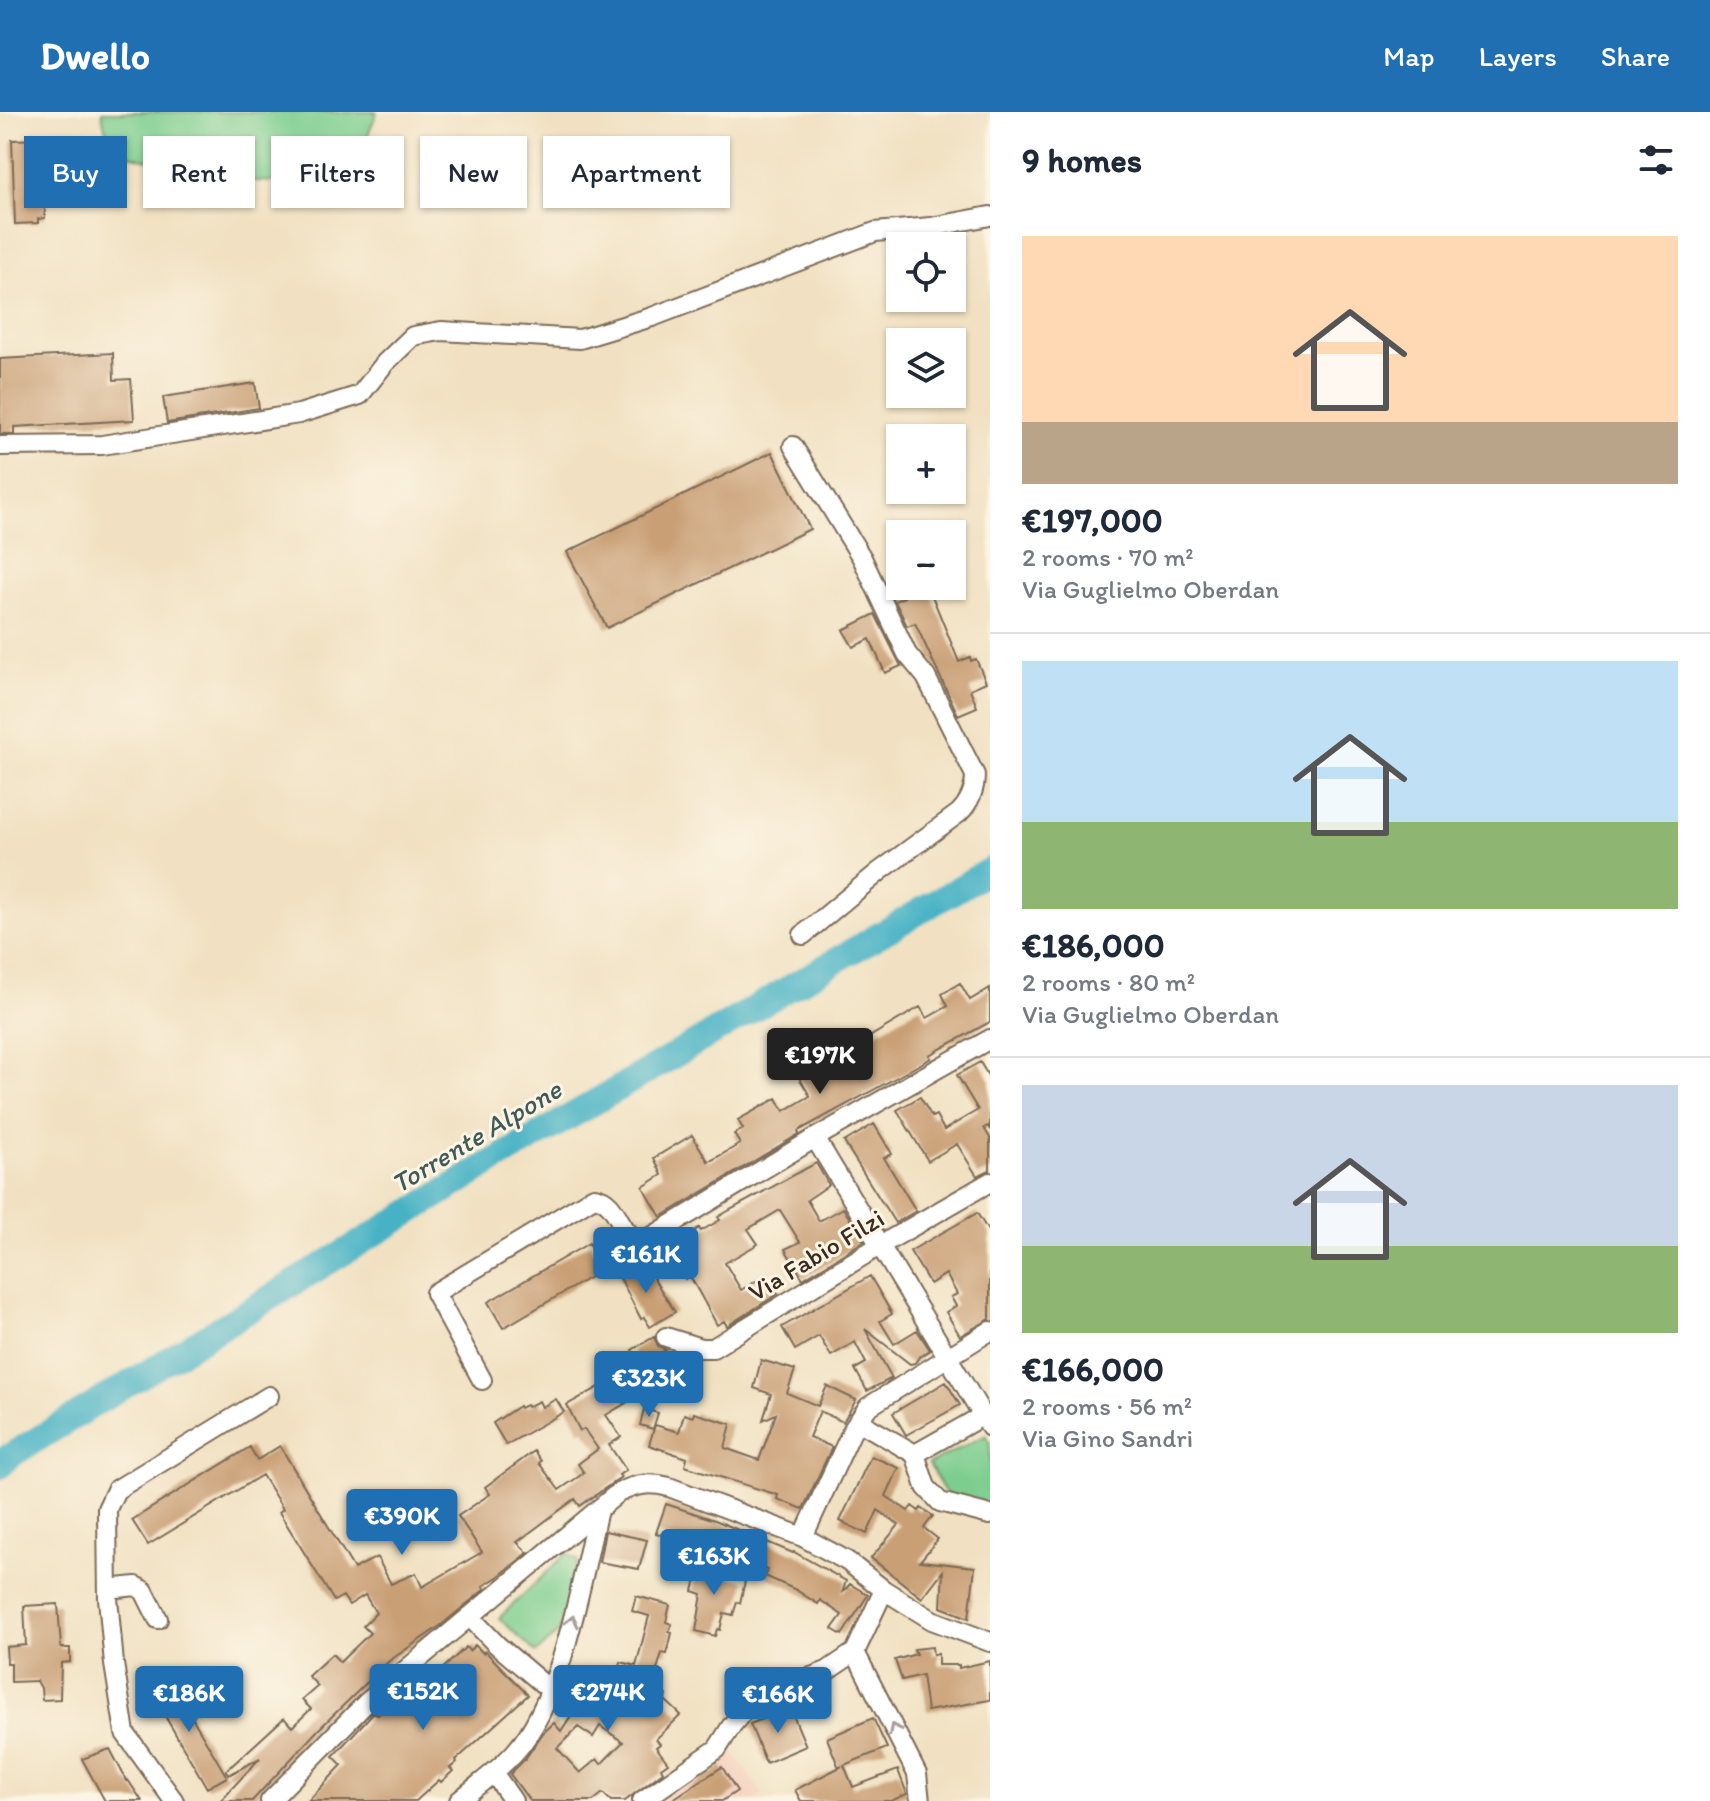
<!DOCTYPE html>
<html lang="en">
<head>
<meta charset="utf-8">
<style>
	:root { --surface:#fff; --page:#f2f2f3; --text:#1f2937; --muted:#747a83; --line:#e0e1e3; --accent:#1f6fb2 }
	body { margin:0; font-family:Itim,sans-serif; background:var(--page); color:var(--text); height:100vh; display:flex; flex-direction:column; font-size:30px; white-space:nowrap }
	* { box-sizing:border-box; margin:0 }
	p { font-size:26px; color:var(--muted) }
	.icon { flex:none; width:44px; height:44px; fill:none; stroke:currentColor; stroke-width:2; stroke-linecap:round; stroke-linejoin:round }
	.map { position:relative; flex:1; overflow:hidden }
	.side { display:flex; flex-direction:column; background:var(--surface); width:720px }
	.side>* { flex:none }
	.guide { position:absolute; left:24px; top:24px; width:760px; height:72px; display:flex; gap:16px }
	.tools { position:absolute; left:886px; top:120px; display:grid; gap:16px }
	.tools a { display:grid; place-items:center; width:80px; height:80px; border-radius:0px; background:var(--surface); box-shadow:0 2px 6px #0004; font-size:40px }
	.price { position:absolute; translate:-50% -68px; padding:0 18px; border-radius:8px; background:var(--accent); color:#fff; font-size:26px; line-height:52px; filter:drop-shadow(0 2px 4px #0008) }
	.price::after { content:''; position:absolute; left:50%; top:48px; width:24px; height:18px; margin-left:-12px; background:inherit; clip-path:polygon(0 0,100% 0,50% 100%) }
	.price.selected { background:#222; color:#fff }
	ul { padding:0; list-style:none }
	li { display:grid; align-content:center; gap:16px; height:424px; padding:0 32px }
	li+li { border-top:2px solid var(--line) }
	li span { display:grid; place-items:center; height:248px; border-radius:0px; color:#555 }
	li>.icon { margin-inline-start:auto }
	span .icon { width:144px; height:144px; fill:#fffc; stroke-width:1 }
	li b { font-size:34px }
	h2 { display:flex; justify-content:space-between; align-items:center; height:96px; padding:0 32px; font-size:34px }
	.pill { padding:0 28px; border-radius:0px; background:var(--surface); box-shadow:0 2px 6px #0004; font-size:28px; line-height:72px }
	.pill.selected { background:var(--accent); color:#fff }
	header { display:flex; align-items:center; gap:48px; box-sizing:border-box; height:112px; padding:0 40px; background:var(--accent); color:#fff }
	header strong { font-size:38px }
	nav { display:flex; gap:44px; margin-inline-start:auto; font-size:28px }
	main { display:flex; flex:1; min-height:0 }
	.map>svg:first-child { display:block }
	.built { fill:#f4d3c0 }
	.green { fill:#7ccd8e; stroke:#5c7c56; stroke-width:2 }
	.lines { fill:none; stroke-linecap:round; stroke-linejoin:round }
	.river { stroke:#47b2c5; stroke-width:26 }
	.building { fill:#c99f74; fill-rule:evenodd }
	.minor-casing { stroke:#7b6a57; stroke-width:22 }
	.minor { stroke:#fff; stroke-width:18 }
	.oneway { stroke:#a79f9a }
	.labels { text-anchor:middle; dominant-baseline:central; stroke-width:6; stroke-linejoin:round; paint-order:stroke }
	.street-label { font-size:26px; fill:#3b2a1e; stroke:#fcf5e5 }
	.water-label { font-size:28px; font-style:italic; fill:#3f5a58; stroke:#fcf5e5 }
</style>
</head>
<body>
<header>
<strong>Dwello</strong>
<nav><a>Map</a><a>Layers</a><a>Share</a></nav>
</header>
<main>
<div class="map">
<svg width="990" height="1689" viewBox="0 0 990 1689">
	<rect width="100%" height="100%" fill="#fcf5e5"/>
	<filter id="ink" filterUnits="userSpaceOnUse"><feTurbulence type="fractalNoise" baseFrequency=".0125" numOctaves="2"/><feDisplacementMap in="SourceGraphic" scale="16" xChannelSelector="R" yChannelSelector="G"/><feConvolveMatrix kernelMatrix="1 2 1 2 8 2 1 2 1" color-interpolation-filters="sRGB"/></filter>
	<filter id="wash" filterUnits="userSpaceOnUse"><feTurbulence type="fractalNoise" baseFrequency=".006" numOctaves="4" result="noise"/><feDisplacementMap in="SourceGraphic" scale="32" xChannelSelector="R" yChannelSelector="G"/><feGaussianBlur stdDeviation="1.8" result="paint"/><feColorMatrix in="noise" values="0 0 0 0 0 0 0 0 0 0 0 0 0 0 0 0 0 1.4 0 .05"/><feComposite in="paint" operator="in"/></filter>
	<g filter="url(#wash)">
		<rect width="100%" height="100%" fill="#f1e1c2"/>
		<!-- built -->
		<path class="built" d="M734,1640L762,1682L753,1689H655Z"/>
		<!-- green -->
		<path class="green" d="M102,0H377L356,53L334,73L215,67L126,42C109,30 104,20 102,0Z
			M986,1323L990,1331V1394L946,1383L929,1352Z
			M567,1441L578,1448L559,1520L536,1541L499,1506Z"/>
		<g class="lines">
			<!-- river -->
			<path class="river" d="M0,1354L8,1345L486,1054L990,758"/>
		</g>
		<g id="blocks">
			<!-- building -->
			<path class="building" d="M42,27L45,106L38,107V111L15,112L12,28Z
				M113,241L114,268L131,267L134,308L14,315V322H0V247Z
				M255,271L259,296L167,311L163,285Z
				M772,340L810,417L607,516L567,440Z
				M900,474H928L959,550L970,545L971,549L976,547L986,570L970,577L977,595L958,603L915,511L907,514L895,489L904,485Z
				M875,502L901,554L885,561L870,527L853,535L843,518Z
				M960,871L970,888L990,876V910L929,943L931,946L899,964L798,1019L799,1022L661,1105L643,1075L662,1063L654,1046L692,1023L708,1049L712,1048L740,1032L734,1022L743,1017L738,1008L777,986L784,999L810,984L797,962L820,949L822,953L920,895L927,906L948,894L942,882Z
				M980,950L990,967V1018L988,1014L984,1016L990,1026V1058L977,1064L957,1032L928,1049L897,998L920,985L932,1005L936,1003L944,1018L978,998L957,963Z
				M874,1012L892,1042L884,1046L916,1099L895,1111L844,1030Z
				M816,1051L829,1073L807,1088L819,1109L843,1096L864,1129L803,1167L785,1137L800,1130L780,1098L748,1117L758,1132L725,1151L741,1178L766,1163L778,1182L727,1214L724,1209L717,1213L690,1164L685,1167L675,1151L685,1146L676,1131L699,1116L701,1119L720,1108L718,1105L730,1098Z
				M977,1101L990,1122V1207L960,1224L946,1200L956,1194L951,1185L957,1182L946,1162L930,1172L910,1139Z
				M589,1131L604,1157L503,1216L488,1190Z
				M643,1150L675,1200L650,1215L644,1205L641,1207L619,1164Z
				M870,1164L892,1202L880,1209L894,1232L917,1218L930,1238L919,1245L915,1251L910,1252L865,1217L892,1266L867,1279L855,1257L866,1251L855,1230L831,1244L819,1224L795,1238L782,1215Z
				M654,1225L658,1234L666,1238L655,1244L661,1254L648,1261L650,1264L631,1275L635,1280L619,1289L626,1291L606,1303L621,1325L609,1333L626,1358L619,1363L621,1365L580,1394L575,1387L517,1430L528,1441L499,1464L483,1474L485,1477L440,1514L389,1549L318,1618L252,1689H220L260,1646L229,1663L226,1659L284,1606L292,1615L311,1597L302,1588L318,1574L308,1564L332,1542L340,1550L370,1521L363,1514L376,1501L365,1483L349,1493L343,1484L334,1489L279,1400L283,1397L262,1363L148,1433L132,1408L250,1335L257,1348L280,1334L354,1457L377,1445L391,1472L416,1461L422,1475L482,1440L458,1404L490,1382L485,1375L534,1339L541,1349L539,1351L559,1378L584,1361L578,1352L598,1337L584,1317L580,1319L567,1293L610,1269L607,1263L619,1257L617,1252L634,1242L632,1238Z
				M761,1248L795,1258L787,1281L818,1294L827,1274L856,1288L843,1310L820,1299L809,1325L832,1335L803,1397L777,1387L778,1383L685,1354L687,1346L649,1333L655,1313L679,1320L684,1302L693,1305L694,1301L731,1312L725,1336L759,1348L776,1302L763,1308L771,1282L754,1276Z
				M946,1270L960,1293L906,1323L893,1301Z
				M556,1287L564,1300L506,1333L493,1311L519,1294L520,1296L526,1293L527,1295L539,1289L542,1295Z
				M644,1297L658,1301L653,1317L640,1313Z
				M871,1344L899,1356L886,1384L908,1399L912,1394L919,1399L921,1396L933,1404L924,1416L938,1427L920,1449L975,1455L969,1506L941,1495L943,1459L922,1486L871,1446L899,1413L878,1398L867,1422L840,1409Z
				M666,1392L715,1408L793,1441L794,1440L846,1469L842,1481L850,1472L868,1483L842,1523L832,1517L842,1503L820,1488L818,1492L796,1478L765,1464L767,1458L706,1434L705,1437L656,1421Z
				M605,1419L647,1428L639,1457L599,1450Z
				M677,1452L745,1469L740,1491L737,1490L733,1503L724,1501L720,1518L717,1517L715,1524L696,1519L702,1482L693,1479L696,1467L675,1457Z
				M636,1484L670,1493L666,1510L672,1512L669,1520L672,1521L667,1542L662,1541L652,1574L656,1576L655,1579L666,1583L665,1588L681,1603L656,1627L660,1632L656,1635L668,1651L661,1656L663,1660L625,1689H611L603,1681L593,1689H530L510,1662L525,1647L543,1621L554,1611L561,1619L581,1588L590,1594L599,1578L624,1594L631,1568L617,1565L621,1550L636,1554L649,1504L632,1499ZM600,1614L623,1630L601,1652L597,1647L580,1661L557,1636L578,1615L593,1625Z
				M58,1492L61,1536H70V1550L61,1551L60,1587L42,1588L41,1576L37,1569L11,1570V1551H7L6,1535L26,1533L24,1494Z
				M475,1533L483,1541L485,1539L528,1583L456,1648L457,1650L450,1656L453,1659L441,1670L439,1668L416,1689H308L342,1653L333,1644L374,1600L378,1603L420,1563L427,1571L466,1535L469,1539Z
				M932,1535L933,1543L938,1542V1553H959V1556L990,1549V1588L927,1599L922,1563L902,1568L895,1548L916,1542L914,1537Z
				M170,1568L227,1665L207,1676L151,1580Z
				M790,1596L806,1634L766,1651L750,1612Z
				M873,1606L887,1636L844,1653L853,1675L898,1658L907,1682L891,1689H801L795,1678L842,1654L839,1656L827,1626Z
				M110,1637L127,1669L128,1668L142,1689H105L82,1647Z
				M722,1655L737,1679L722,1689H670Z"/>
		</g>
	</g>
	<g filter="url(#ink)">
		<use href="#blocks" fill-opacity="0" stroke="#7b6a57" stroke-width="2"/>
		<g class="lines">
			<defs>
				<path id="minor" d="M0,334L102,333L299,302L360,283L385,251L413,224L441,219L580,227L652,205L875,120L931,115L990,104
					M793,334L862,446L907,542L926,565L975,663C975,678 969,691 959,701L880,759L803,823
					M815,1026L990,1315
					M666,1225L701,1236H713L879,1134L990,1070
					M482,1268L435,1181L594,1085C624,1089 616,1135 651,1125L815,1026L990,927
					M858,1309L915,1342L926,1375L940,1390L990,1403
					M915,1342L982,1304
					M803,1425L853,1317L868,1295L990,1219
					M108,1477L136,1474L144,1479L158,1507
					M470,1505L497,1533L549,1577
					M855,1540L917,1662L920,1689
					M493,1660L513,1689
					M174,1689L125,1621L114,1552L108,1486L107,1397L116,1378L269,1284
					M270,1689L366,1591L618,1381C636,1372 650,1370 669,1375L803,1425L847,1449L884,1478L932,1508L990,1530
					M459,1689C477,1673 498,1659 515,1640C563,1586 581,1469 598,1398
					M642,1689L717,1637L732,1613L753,1587L827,1559L855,1540L884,1478"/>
			</defs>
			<!-- minor casing -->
			<use href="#minor" class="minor-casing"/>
			<!-- minor -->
			<use href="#minor" class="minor"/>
		</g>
		<!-- one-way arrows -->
		<defs><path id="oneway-chevron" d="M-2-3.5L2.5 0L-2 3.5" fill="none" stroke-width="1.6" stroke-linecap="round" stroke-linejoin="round" transform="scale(2)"/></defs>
		<g class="oneway">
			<use href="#oneway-chevron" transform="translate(572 1509) rotate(-77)"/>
			<use href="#oneway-chevron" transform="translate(894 1617) rotate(-117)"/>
		</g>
	</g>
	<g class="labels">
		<!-- street labels -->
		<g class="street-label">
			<text transform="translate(816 1143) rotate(-31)">Via Fabio Filzi</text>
		</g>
		<!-- water labels -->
		<g class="water-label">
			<text transform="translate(476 1024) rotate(-31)">Torrente Alpone</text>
		</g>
	</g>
</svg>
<div class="tools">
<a><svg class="icon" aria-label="locate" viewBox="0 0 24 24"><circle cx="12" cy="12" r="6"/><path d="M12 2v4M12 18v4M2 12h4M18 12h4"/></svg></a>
<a><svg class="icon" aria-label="layers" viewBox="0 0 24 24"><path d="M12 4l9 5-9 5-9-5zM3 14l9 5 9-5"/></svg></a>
<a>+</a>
<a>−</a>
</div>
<b class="price selected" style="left:820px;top:984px">€197K</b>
<b class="price" style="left:646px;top:1183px">€161K</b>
<b class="price" style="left:649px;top:1307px">€323K</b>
<b class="price" style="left:402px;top:1445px">€390K</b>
<b class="price" style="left:714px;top:1485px">€163K</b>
<b class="price" style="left:423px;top:1620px">€152K</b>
<b class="price" style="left:608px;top:1621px">€274K</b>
<b class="price" style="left:189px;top:1622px">€186K</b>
<b class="price" style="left:778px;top:1623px">€166K</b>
<div class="guide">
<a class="pill selected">Buy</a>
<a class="pill">Rent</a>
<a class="pill">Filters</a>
<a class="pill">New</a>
<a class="pill">Apartment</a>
</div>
</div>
<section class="side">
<h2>9 homes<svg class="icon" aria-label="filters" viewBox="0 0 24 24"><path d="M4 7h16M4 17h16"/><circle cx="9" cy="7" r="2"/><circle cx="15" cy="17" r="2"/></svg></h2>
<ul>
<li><span style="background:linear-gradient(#ffd9b3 75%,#b9a48a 0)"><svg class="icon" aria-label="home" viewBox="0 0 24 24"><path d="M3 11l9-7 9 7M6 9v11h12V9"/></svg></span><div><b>€197,000</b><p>2 rooms · 70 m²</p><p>Via Guglielmo Oberdan</p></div></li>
<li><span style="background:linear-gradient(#bfe0f5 65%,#8fb573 0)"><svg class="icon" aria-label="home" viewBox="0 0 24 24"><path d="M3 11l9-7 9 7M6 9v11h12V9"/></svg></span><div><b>€186,000</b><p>2 rooms · 80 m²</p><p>Via Guglielmo Oberdan</p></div></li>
<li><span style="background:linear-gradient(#c9d6e8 65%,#8fb573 0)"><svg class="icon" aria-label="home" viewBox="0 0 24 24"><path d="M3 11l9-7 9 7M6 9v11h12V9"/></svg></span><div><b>€166,000</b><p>2 rooms · 56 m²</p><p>Via Gino Sandri</p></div></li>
</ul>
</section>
</main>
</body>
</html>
